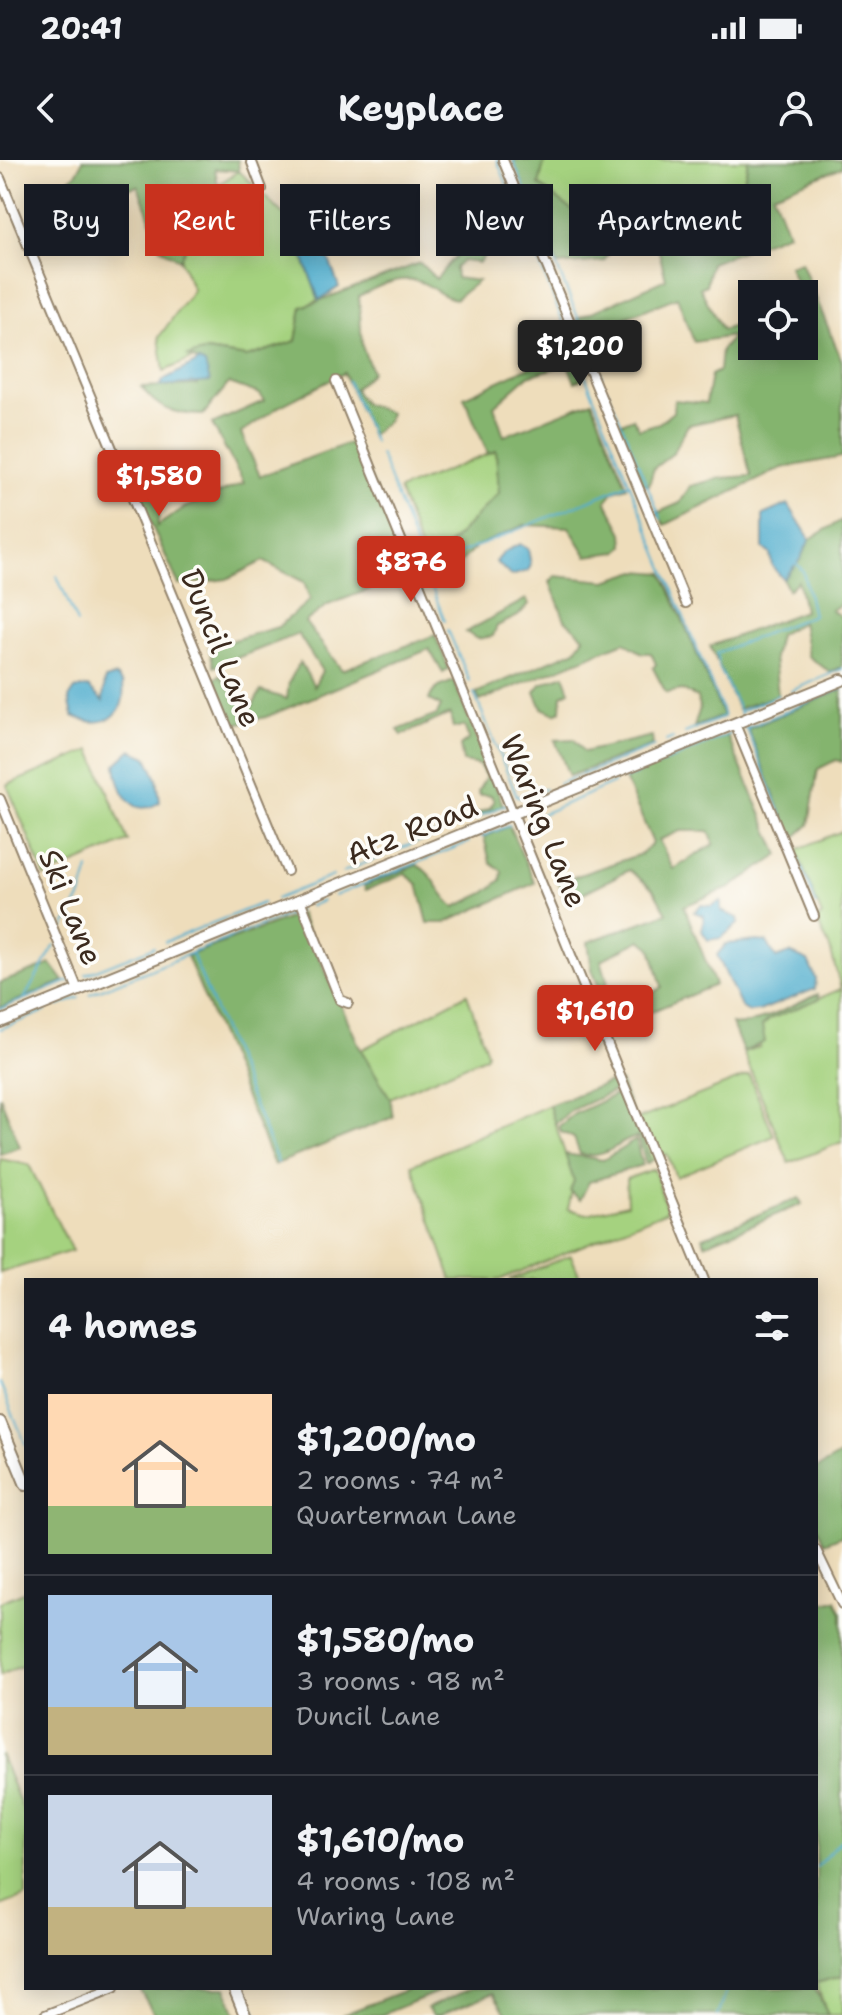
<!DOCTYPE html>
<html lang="en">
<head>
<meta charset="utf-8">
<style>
	:root { --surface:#171b24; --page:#242831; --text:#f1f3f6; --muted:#9ea1a6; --line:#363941; --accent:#c8321e }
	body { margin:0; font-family:"Shantell Sans",sans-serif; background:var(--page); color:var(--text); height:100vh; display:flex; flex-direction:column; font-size:30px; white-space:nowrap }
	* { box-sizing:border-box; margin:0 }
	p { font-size:26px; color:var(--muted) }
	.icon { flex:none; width:44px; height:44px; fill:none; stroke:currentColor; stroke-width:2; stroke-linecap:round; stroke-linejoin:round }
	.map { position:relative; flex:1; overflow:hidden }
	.details { position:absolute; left:24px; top:1118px; width:794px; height:712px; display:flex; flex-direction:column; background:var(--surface); border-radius:0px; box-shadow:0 4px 20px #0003 }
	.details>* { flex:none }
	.top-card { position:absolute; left:24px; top:24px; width:794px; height:72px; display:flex; gap:16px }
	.tools { position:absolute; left:738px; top:120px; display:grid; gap:16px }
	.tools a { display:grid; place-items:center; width:80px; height:80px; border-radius:0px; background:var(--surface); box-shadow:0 4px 20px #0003; font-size:40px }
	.price { position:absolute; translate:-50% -68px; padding:0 18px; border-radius:8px; background:var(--accent); color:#fff; font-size:26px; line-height:52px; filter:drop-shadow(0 2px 4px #0008) }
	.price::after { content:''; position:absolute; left:50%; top:48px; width:24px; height:18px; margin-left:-12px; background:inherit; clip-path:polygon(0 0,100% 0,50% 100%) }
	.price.active { background:#222; color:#fff }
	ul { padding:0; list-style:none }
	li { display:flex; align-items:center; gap:24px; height:200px; padding:0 24px }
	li+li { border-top:2px solid var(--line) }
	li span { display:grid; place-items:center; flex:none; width:224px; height:160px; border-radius:0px; color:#555 }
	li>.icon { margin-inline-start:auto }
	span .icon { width:96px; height:96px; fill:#fffc; stroke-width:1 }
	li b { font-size:34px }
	h2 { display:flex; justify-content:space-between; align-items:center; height:96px; padding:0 24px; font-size:34px }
	.pill { padding:0 28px; border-radius:0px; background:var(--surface); box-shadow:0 4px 20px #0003; font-size:28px; line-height:72px }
	.pill.active { background:var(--accent); color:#fff }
	.status { display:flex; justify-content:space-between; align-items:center; height:56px; padding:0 40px; background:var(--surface); direction:ltr }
	.status svg { height:22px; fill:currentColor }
	header { display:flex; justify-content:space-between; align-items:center; height:104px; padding:0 24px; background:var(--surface); font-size:36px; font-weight:700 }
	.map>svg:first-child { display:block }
	.green { fill:#a5d27f; stroke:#707e4e; stroke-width:2 }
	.forest { fill:#84b46e; stroke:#606f46; stroke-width:2; fill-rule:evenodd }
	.water { fill:#50adce; stroke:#466c76; stroke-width:2 }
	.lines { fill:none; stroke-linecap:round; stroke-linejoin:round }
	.stream { stroke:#50adce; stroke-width:2 }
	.minor-casing { stroke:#94846c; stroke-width:12 }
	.tertiary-casing { stroke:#94846c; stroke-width:14 }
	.minor { stroke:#fff; stroke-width:8 }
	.tertiary { stroke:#fff; stroke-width:10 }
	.labels { text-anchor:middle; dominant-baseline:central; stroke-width:7; stroke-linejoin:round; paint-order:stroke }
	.street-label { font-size:30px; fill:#3b2a1e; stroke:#fdfcf7 }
</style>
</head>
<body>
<div class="status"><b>20:41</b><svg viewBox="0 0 49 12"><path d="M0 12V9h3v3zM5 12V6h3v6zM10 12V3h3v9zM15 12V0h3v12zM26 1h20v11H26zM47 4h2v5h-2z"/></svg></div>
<header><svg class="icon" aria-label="back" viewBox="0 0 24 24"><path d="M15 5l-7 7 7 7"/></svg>Keyplace<svg class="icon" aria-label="person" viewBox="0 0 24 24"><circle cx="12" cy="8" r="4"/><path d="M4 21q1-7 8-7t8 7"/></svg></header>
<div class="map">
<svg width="842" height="1855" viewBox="0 0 842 1855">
	<rect width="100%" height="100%" fill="#fdfcf7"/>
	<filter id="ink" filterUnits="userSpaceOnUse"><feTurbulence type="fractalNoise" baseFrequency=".0125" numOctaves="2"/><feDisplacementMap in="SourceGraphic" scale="16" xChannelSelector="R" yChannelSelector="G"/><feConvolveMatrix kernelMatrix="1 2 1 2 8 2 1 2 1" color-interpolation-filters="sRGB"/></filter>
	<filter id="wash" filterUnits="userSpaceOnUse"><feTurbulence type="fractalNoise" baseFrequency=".006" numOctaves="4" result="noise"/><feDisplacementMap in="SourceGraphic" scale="32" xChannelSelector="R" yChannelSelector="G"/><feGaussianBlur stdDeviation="1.8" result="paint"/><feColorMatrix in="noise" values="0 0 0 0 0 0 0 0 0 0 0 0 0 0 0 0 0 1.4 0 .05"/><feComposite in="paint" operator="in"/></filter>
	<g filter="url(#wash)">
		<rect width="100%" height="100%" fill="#edb"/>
		<!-- green -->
		<path class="green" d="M548,0H748C744,31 732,56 700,61L670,41L629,50H572L539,25L544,2Z
			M239,11L289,60L319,140L302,147L296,181L247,197L207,191L189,196L194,198L164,211L159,177L193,130L180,100L205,33Z
			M496,291L499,333L427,407L399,330Z
			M91,590L128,681L45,717L7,625Z
			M842,671V982L789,1003L743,892L760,887L762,866L770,859L841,829L830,788L816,759L822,756L796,690Z
			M467,834L487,893L485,897L390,938L361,890Z
			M749,915L774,976L676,1017L667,994L651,1001L636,960Z
			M549,945L574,1021L568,1049L587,1054L627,1044L626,1019L654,1009L667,1051L499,1120H452L412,1005Z
			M0,999L29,1005L72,1091L0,1113Z
			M571,1095L581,1120H509Z
			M26,1431V1504L0,1515V1442Z
			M0,1594L26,1657V1736L0,1746Z
			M842,1816V1855H828L816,1823Z"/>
		<!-- forest -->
		<path class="forest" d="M82,0H238L239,11L215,9L218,25L205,34L180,100L161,88L138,26L118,31C92,13 68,29 42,41L37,33C54,25 80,21 82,0Z
			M512,0H548L544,2L539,25L572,50H629L670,41L700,61C732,56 744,31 748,0H842V7L773,34L788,73L711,103L706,125L700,128L722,170L734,166L747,170L752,166V186H804V134H800L789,106L801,102L842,201V297L782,308L665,365L657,353L680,343L690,326L721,318L751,316L735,255L688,265L672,294L654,308L649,325L641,323L631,292L617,265L633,258L639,269L659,263L673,252L674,240L706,243L711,215L719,211L721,190L734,176L694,182L677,137L584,174L577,159L666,119L655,76L615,83L604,101L558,105Z
			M462,89L484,96L479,103L462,101L455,108L456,118L478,121L455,139C439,136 434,127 421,122C400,114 377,127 359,136L362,186L372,212L354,229L363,243L390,253L387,262L371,275L344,213L280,246L241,273L260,316L355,281L411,414L328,445L305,462L342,510L435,475L449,509L443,513L429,489L266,557L235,564L214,519L220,515L249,552L261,531L287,539L289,522L300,502L314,526L322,511L298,474L214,507L209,487L278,467L310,440L304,422L263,401L227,419L179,425L140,340L148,317L164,327L157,366L184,348L244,323L212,264L264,241L260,234L229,223L203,255C175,254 157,250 142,227L197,225L205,204L188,196L207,191L247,197L296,181L302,147L420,103L436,119Z
			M561,173L581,219L575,222L568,204L528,216L494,246L504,276L592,241L627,327L614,331L606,341L623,373L624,386L617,392L587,396L569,367L524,365L477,386L447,415L431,404L499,333L496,291L488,294L464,237L547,199Z
			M842,360V444L831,450L842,457V507L830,512L808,496L802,462L779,475L774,497L778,535L738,549L710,486L804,451L798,421L788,430L783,419L799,401L810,379Z
			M637,411L663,413L723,556L694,567L700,548L697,537L682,530L666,533L653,508L656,504L651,493H642L624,482L480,541L476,533L576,490L584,477L565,460L550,422L555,416L606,421Z
			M526,439L529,444L518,456L497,466L493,476L477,479L466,472Z
			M564,515L570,531L562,535L561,551L555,554L542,548L535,532L541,524Z
			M454,521L503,645L461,665L460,661L490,648L494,641L491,635H480L478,631L486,617L479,605L463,602L460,586L469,579L464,566L453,568L450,554L402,575L398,570L437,555L441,546L429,540C434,526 442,526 454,521Z
			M842,529V602L836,600L818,609L809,665L792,680L748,569Z
			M727,575L779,695L731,727L684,746L715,825L617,866L606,845L611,842L625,851L662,827L651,788L641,780L601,800L608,823L599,827L592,810L588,782L667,753L653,729L629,710L565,742L559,722L641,694L653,683L625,619ZM680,671H709L714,684L673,709L659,680Z
			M652,576L653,585L569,616L555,580L574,579L584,592Z
			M509,666L535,723L445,763H428L418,724L405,714L366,730L364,726L417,705C435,714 439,735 455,747L485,733L501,720L502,711L490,702L484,677Z
			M300,754L361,890L390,938L393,957L274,1005L187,796Z
			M51,804L64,821L0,848V823Z
			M818,834L819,839L770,859L762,866L765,882L743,892L732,864C750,869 800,842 818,834Z
			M620,921L651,1001L646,1004L638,977C613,982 610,1000 580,994L574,978L561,972L559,966L574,954L619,933L616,923Z
			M610,922L616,930L572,950L555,964L549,945Z
			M0,936L20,987L0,994Z
			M636,980L642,1005L589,1022L580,1040L570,1031L574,1021L565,994L603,1000Z
			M799,1038L802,1044L705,1084L703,1077Z
			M842,1294V1376L824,1383L816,1364V1309Z
			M836,1440L842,1453V1816L816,1823V1445Z
			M146,1828H226L236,1855H155L140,1830Z
			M411,1828H447L381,1855H342Z
			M472,1828H815L828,1855H507L493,1833L439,1855H433L427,1848Z"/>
		<!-- water -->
		<path class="water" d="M295,60L309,65L318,77L338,71L344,84L327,94L339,127L319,140L291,64Z
			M199,201L205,204L210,222L159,226L165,219Z
			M788,344L810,379L799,401L783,419L772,406L770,394L763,388V355Z
			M520,384L528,389L531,405L528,411L511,416L496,402L504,392Z
			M116,516L123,524C127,559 102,569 73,556L69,538L75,529L88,527L103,541L105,519Z
			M131,590L147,597L157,619L160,642C131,661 118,628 116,604Z
			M721,741V751L738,758L739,763L721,778L708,780L702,771L704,756L694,752L701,745L711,746Z
			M757,781L767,782L776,798L790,793L808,801L816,819L815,829L759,851L749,852L741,847L717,795L726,784Z"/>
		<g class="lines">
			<!-- stream -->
			<path class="stream" d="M497,0L722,550L724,557L685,573
				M513,0L602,216
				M348,221L374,282
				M607,229L661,359
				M380,294L445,461
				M427,407L629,324
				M57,416L77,463
				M448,470L470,522
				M791,531L842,509
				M474,533L517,636L522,638L545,629
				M741,551L778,535
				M741,554L718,505L717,493L813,455L803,411L796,403
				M746,567L792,681
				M744,569L842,528
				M666,581L673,578
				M653,607L732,573
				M625,619L640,612
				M558,624L655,586
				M528,660L614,623
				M464,663L461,665L507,644
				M448,670L456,667
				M481,677L510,665
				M796,693L816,744
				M343,712L439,673
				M334,736L469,682
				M276,739L333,716
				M310,746L322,741
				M64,768L81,736L89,709
				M165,782L263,743
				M195,790L192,794L278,1003
				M86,814L154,787
				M90,834L299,750
				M24,839L55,785
				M58,846L79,838
				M0,849L69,821
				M0,869L46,851
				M0,1223L26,1285
				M816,1707L842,1679
				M246,1828L257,1855
				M718,1855L728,1828"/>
		</g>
	</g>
	<g filter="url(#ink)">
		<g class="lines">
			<defs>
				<path id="minor" d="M251,0L262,29
					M503,0L686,443
					M0,18L287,711
					M336,221L704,1120
					M735,564L814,756
					M0,639L78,830
					M301,742L340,840L348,843
					M816,1390L842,1444
					M45,1855L114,1828"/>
				<path id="tertiary" d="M0,862L842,520
					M0,1262L26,1325
					M234,1828L245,1855"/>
			</defs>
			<!-- minor casing -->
			<use href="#minor" class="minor-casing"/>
			<!-- tertiary casing -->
			<use href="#tertiary" class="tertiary-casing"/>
			<!-- minor -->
			<use href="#minor" class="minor"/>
			<!-- tertiary -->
			<use href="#tertiary" class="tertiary"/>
		</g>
	</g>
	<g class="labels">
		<!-- street labels -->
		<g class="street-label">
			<text transform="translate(221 488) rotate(68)">Duncil Lane</text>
			<text transform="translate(544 661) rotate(68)">Waring Lane</text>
			<text transform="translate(412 670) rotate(-22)">Atz Road</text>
			<text transform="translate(71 747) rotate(68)">Ski Lane</text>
		</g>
	</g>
</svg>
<div class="tools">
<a><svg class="icon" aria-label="locate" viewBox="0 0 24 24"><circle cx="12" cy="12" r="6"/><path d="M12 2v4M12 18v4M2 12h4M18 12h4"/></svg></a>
</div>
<b class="price active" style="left:580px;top:228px">$1,200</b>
<b class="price" style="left:159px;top:358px">$1,580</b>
<b class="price" style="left:411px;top:444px">$876</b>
<b class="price" style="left:595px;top:893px">$1,610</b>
<div class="top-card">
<a class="pill">Buy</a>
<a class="pill active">Rent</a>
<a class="pill">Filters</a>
<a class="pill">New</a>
<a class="pill">Apartment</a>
</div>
<section class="details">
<h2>4 homes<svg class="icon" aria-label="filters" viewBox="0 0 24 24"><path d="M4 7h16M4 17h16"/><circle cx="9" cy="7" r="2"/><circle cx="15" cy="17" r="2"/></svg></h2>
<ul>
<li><span style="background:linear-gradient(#ffd9b3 70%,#8fb573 0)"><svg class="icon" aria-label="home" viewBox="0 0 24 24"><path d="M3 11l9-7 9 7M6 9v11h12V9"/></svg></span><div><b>$1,200/mo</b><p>2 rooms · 74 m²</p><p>Quarterman Lane</p></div></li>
<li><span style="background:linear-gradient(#a9c7e8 70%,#c2b280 0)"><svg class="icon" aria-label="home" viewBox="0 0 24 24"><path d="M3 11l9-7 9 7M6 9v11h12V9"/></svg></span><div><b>$1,580/mo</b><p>3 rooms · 98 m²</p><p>Duncil Lane</p></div></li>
<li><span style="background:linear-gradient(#c9d6e8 70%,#c2b280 0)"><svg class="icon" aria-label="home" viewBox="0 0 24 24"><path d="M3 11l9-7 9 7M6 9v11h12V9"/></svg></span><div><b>$1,610/mo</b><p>4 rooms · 108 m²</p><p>Waring Lane</p></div></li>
</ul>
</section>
</div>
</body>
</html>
